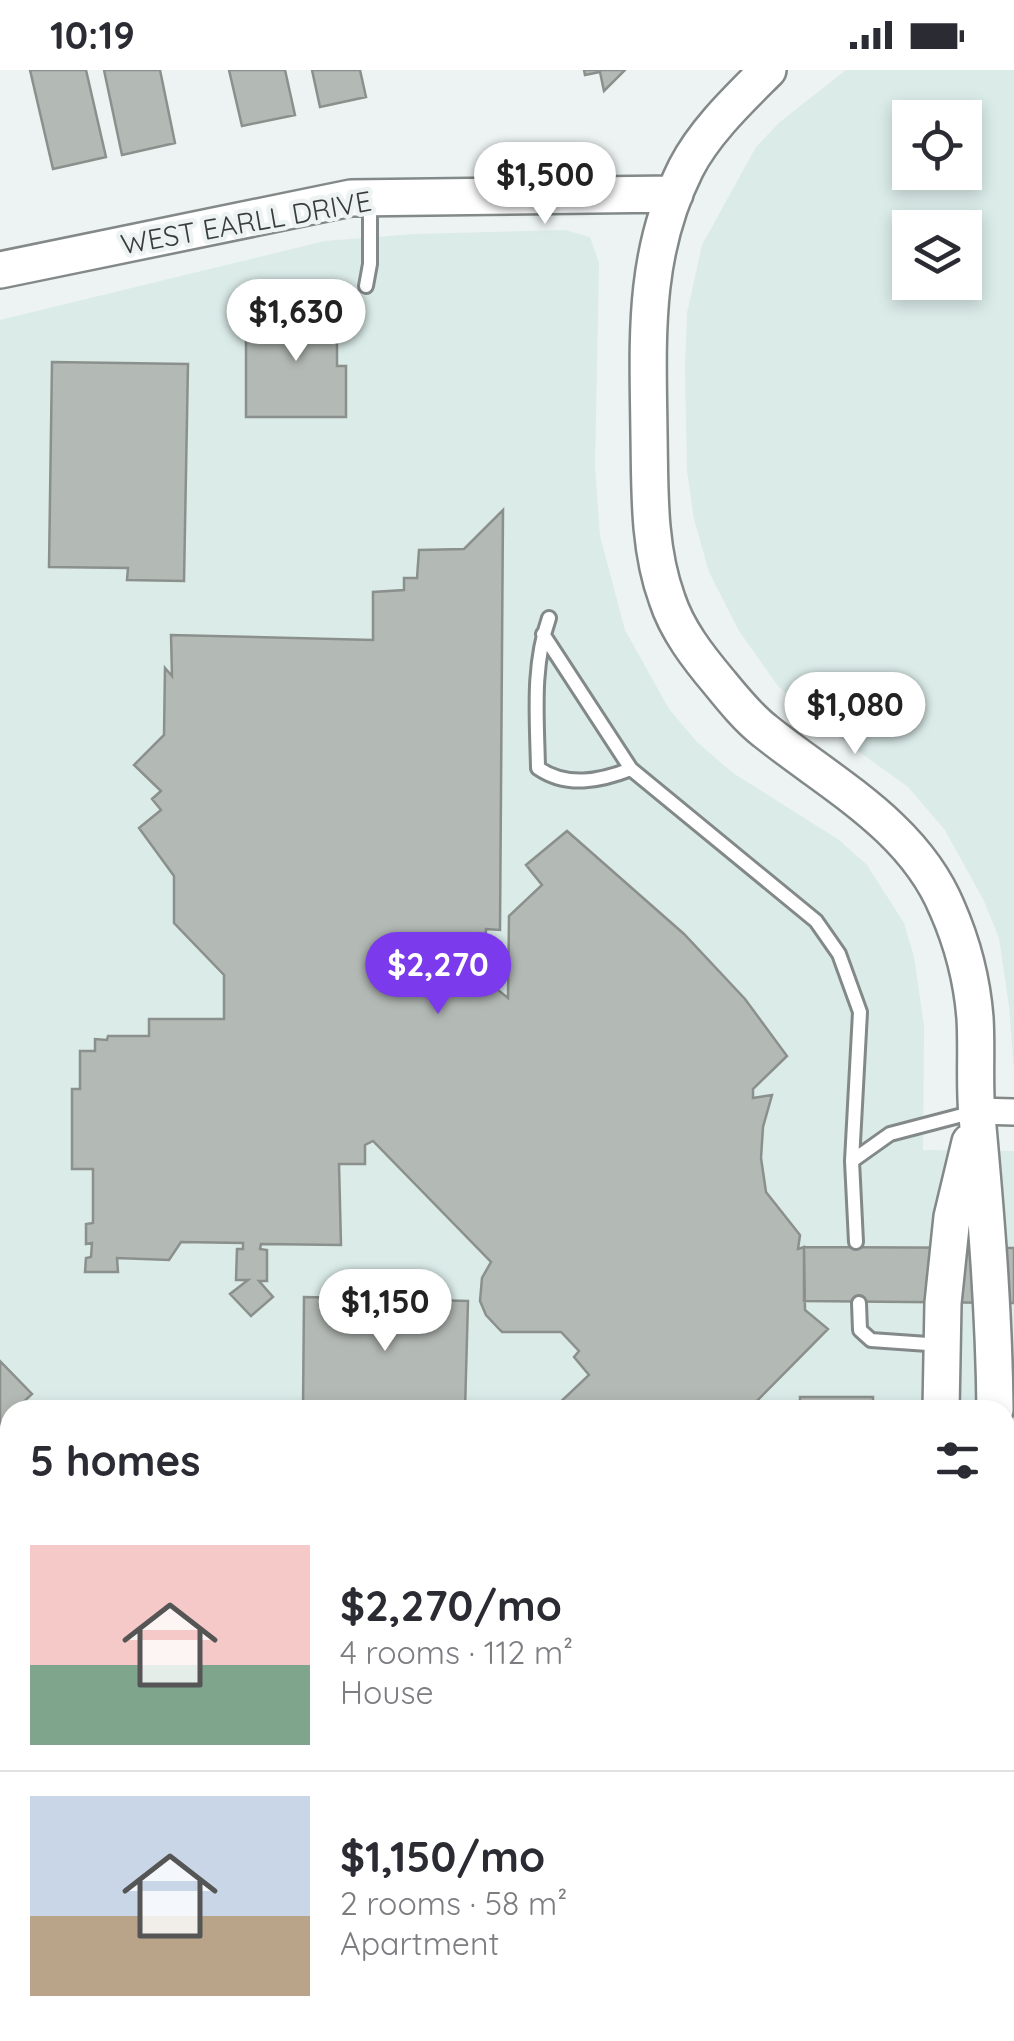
<!DOCTYPE html>
<html lang="en">
<head>
<meta charset="utf-8">
<style>
	:root { --surface:#fff; --page:#f7f7f7; --text:#2b2b33; --muted:#7c7c81; --line:#e1e1e2; --accent:#7c3aed }
	body { margin:0; font-family:Quicksand,sans-serif; background:var(--page); color:var(--text); height:100vh; display:flex; flex-direction:column; font-size:38px; white-space:nowrap }
	* { box-sizing:border-box; margin:0 }
	p { font-size:32px; color:var(--muted) }
	.icon { flex:none; width:55px; height:55px; fill:none; stroke:currentColor; stroke-width:2; stroke-linecap:round; stroke-linejoin:round }
	.map { position:relative; flex:1; overflow:hidden }
	.sheet { position:absolute; left:0px; top:1330px; width:1015px; height:642px; display:flex; flex-direction:column; background:var(--surface); border-radius:30px 30px 0 0; box-shadow:0 5px 15px #0003 }
	.sheet>* { flex:none }
	.controls { position:absolute; left:892px; top:30px; display:grid; gap:20px }
	.controls a { display:grid; place-items:center; width:90px; height:90px; border-radius:0px; background:var(--surface); box-shadow:0 5px 15px #0003; font-size:50px }
	.price { position:absolute; translate:-50% -85px; padding:0 22px; border-radius:35px; background:#fff; color:#222; font-size:32px; line-height:65px; filter:drop-shadow(0 2px 5px #0008) }
	.price::after { content:''; position:absolute; left:50%; top:60px; width:30px; height:22px; margin-left:-15px; background:inherit; clip-path:polygon(0 0,100% 0,50% 100%) }
	.price.active { background:var(--accent); color:#fff }
	ul { padding:0; list-style:none }
	li { display:flex; align-items:center; gap:30px; height:250px; padding:0 30px }
	li+li { border-top:2px solid var(--line) }
	li span { display:grid; place-items:center; flex:none; width:280px; height:200px; border-radius:0px; color:#555 }
	li>.icon { margin-inline-start:auto }
	span .icon { width:120px; height:120px; fill:#fffc; stroke-width:1 }
	li b { font-size:42px }
	h2 { display:flex; justify-content:space-between; align-items:center; height:120px; padding:0 30px; font-size:42px }
	.status { display:flex; justify-content:space-between; align-items:center; height:70px; padding:0 50px; background:var(--surface); direction:ltr }
	.status svg { height:28px; fill:currentColor }
	.map>svg:first-child { display:block }
	.built { fill:#daebe8; fill-rule:evenodd }
	.building { fill:#b3b9b4; stroke:#8b908c; stroke-width:2.5 }
	.lines { fill:none; stroke-linecap:round; stroke-linejoin:round }
	.lane-casing { stroke:#828988; stroke-width:18 }
	.street-casing { stroke:#828988; stroke-width:30 }
	.secondary-casing { stroke:#828988; stroke-width:40 }
	.lane { stroke:#fff; stroke-width:12 }
	.street { stroke:#fff; stroke-width:25 }
	.secondary { stroke:#fff; stroke-width:35 }
	.labels { text-anchor:middle; dominant-baseline:central; stroke-width:9; stroke-linejoin:round; paint-order:stroke }
	.street-label { font-size:28px; fill:#393c3b; stroke:#ecf3f2 }
</style>
</head>
<body>
<div class="status"><b>10:19</b><svg viewBox="0 0 49 12"><path d="M0 12V9h3v3zM5 12V6h3v6zM10 12V3h3v9zM15 12V0h3v12zM26 1h20v11H26zM47 4h2v5h-2z"/></svg></div>
<div class="map">
<svg width="1014" height="1971" viewBox="0 0 1014 1971">
	<rect width="100%" height="100%" fill="#ecf3f2"/>
	<!-- built -->
	<path class="built" d="M846,0H1014V1001L1009,936L999,868L984,831L945,760L908,717L819,653L778,616L739,561L709,502L694,449L687,401L685,299L687,243L702,175L756,77L780,52ZM910,48H965V102H910ZM910,158H965V212H910Z
		M565,160L590,167L599,193L595,395L600,466L625,560L669,639L697,672L733,703L839,770L867,795L904,853L914,887L924,956L923,1080L1014,1081V1489H1005V1340H10V1918L0,1919V250L325,171L415,164Z"/>
	<!-- building -->
	<path class="building" d="M30,0H86L106,87L53,99Z
		M104,0H160L175,73L122,85Z
		M229,0H285L295,45L242,56Z
		M312,0H360L366,27L320,37Z
		M584,0H625L604,21L600,2L585,5Z
		M337,232V296H346V347H246V258L273,257V233Z
		M52,292L188,294L184,511L127,510L128,498L49,497Z
		M503,440L500,860L486,859L484,909L508,928L509,846L542,815L526,795L567,761L684,864L745,929L787,986L753,1019V1028L772,1025L763,1057L761,1088L766,1122L800,1165L798,1179L804,1177L805,1240L828,1259L748,1340H552L589,1305L574,1287L579,1281L561,1262H502L499,1259L486,1245L480,1231L482,1208L491,1192L373,1071L365,1075V1094H339L341,1175L261,1174L260,1179L267,1180V1211H259L273,1227L251,1246L230,1224L248,1210H236L237,1179H243V1173L181,1172L169,1190L117,1188L118,1202H85L86,1188L91,1187L92,1173L86,1174V1154L93,1153V1099H72V1019H80V981H95V969L107,970L108,966H149V949H224V905L174,853V806L139,758L161,740L152,729L161,721L134,695L164,665L165,598L172,606L171,565L373,570V522L404,520V508H417L419,480L464,479Z
		M804,1177L1014,1178V1233L804,1231Z
		M304,1227L468,1231L465,1340H303Z
		M0,1291L32,1324L15,1340H10V1345L0,1354Z
		M800,1327H873V1340H800Z"/>
	<g class="lines">
		<defs>
			<path id="lane" d="M366,216L370,194V129
				M549,548C532,597 537,646 538,698C567,718 600,711 631,699
				M543,564L631,699L816,851L839,884L860,942L852,1091
				M856,1172L852,1091L890,1064L974,1042
				M859,1233L860,1260L871,1270L942,1275"/>
			<path id="street" d="M977,1041L1014,1042
				M1005,1515H1014"/>
			<path id="secondary" d="M768,0C739,29 705,61 686,98C642,186 648,271 649,365C650,419 648,477 667,529C677,560 698,587 719,612C732,628 748,648 765,661C831,714 913,756 947,838C962,872 972,910 975,948C977,980 974,1013 977,1046C986,1144 994,1241 995,1340
				M0,200L351,128L675,124
				M941,1340L943,1233L952,1147L970,1072
				M0,1708L10,1718
				M0,1795L10,1810
				M29,1962L30,1971
				M70,1971V1962
				M794,1971L811,1962
				M972,1971L973,1962"/>
		</defs>
		<!-- lane casing -->
		<use href="#lane" class="lane-casing"/>
		<!-- street casing -->
		<use href="#street" class="street-casing"/>
		<!-- secondary casing -->
		<use href="#secondary" class="secondary-casing"/>
		<!-- lane -->
		<use href="#lane" class="lane"/>
		<!-- street -->
		<use href="#street" class="street"/>
		<!-- secondary -->
		<use href="#secondary" class="secondary"/>
	</g>
	<g class="labels">
		<!-- street labels -->
		<g class="street-label">
			<text transform="translate(246 152) rotate(-10)">WEST EARLL DRIVE</text>
		</g>
	</g>
</svg>
<div class="controls">
<a><svg class="icon" aria-label="locate" viewBox="0 0 24 24"><circle cx="12" cy="12" r="6"/><path d="M12 2v4M12 18v4M2 12h4M18 12h4"/></svg></a>
<a><svg class="icon" aria-label="layers" viewBox="0 0 24 24"><path d="M12 4l9 5-9 5-9-5zM3 14l9 5 9-5"/></svg></a>
</div>
<b class="price" style="left:545px;top:157px">$1,500</b>
<b class="price" style="left:296px;top:294px">$1,630</b>
<b class="price" style="left:855px;top:687px">$1,080</b>
<b class="price active" style="left:438px;top:947px">$2,270</b>
<b class="price" style="left:385px;top:1284px">$1,150</b>
<section class="sheet">
<h2>5 homes<svg class="icon" aria-label="filters" viewBox="0 0 24 24"><path d="M4 7h16M4 17h16"/><circle cx="9" cy="7" r="2"/><circle cx="15" cy="17" r="2"/></svg></h2>
<ul>
<li><span style="background:linear-gradient(#f6c9c9 60%,#7fa58c 0)"><svg class="icon" aria-label="home" viewBox="0 0 24 24"><path d="M3 11l9-7 9 7M6 9v11h12V9"/></svg></span><div><b>$2,270/mo</b><p>4 rooms · 112 m²</p><p>House</p></div></li>
<li><span style="background:linear-gradient(#c9d6e8 60%,#b9a48a 0)"><svg class="icon" aria-label="home" viewBox="0 0 24 24"><path d="M3 11l9-7 9 7M6 9v11h12V9"/></svg></span><div><b>$1,150/mo</b><p>2 rooms · 58 m²</p><p>Apartment</p></div></li>
</ul>
</section>
</div>
</body>
</html>
